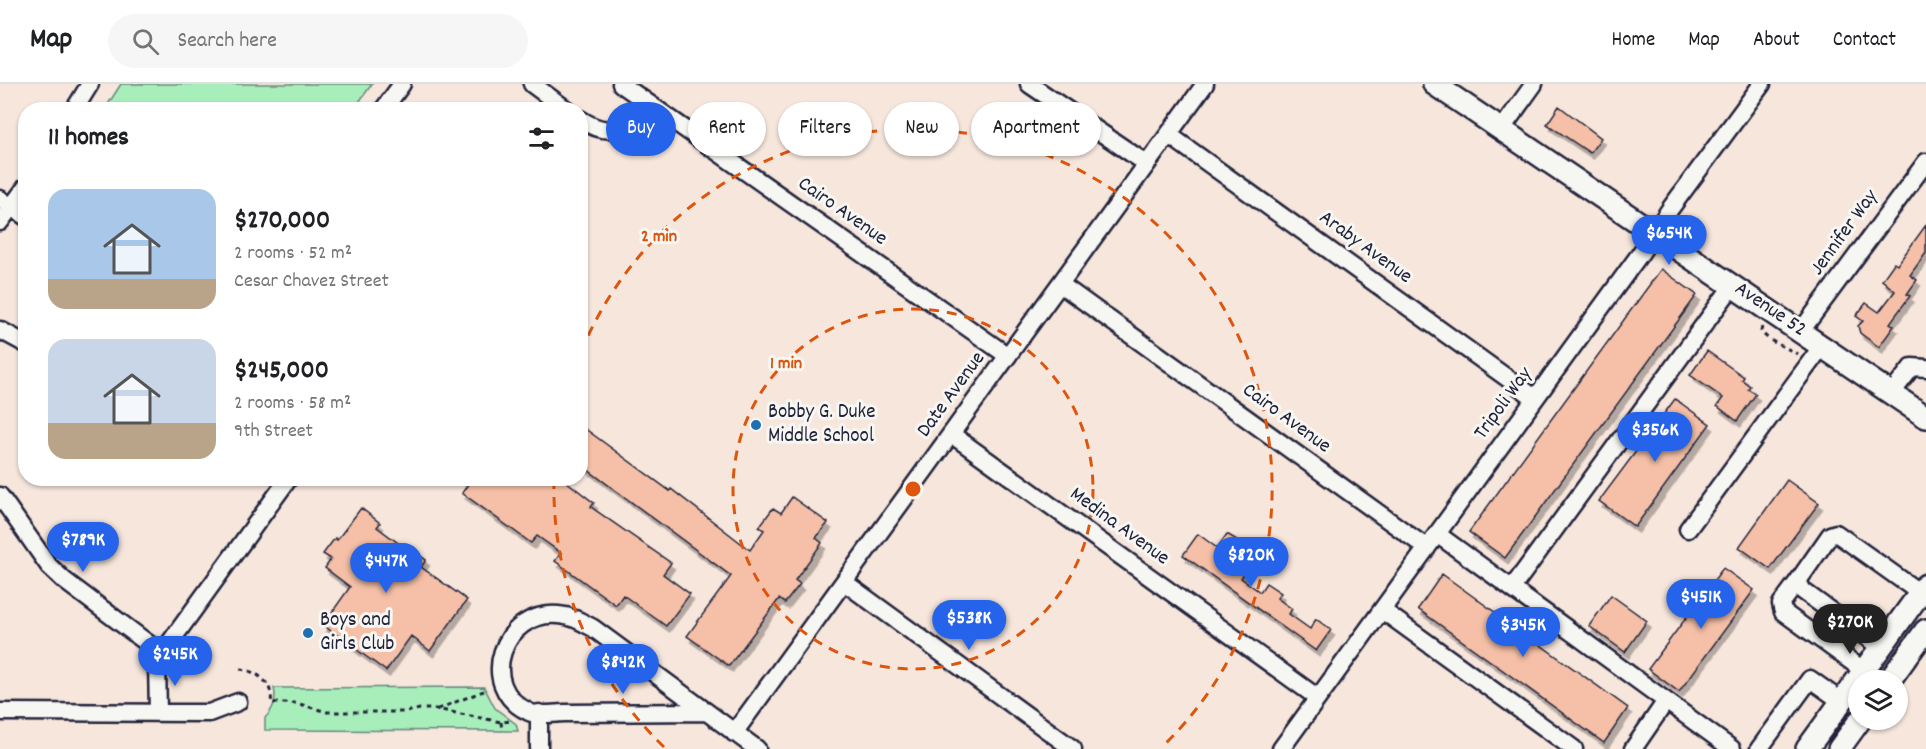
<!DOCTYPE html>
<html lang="en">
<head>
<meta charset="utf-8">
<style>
	:root { --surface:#fff; --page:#f6f6f6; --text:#202124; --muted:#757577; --line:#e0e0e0; --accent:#2563eb }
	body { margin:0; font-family:Dekko,sans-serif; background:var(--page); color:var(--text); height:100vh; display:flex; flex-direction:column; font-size:22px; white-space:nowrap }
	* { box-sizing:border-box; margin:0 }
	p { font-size:20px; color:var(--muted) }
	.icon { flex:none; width:33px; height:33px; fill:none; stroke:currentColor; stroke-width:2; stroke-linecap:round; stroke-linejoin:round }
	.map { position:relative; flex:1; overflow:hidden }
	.drawer { position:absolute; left:18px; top:18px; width:570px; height:384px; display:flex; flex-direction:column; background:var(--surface); border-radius:24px; box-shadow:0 2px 4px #0004 }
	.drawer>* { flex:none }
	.top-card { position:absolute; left:606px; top:18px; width:570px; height:54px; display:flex; gap:12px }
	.fabs { position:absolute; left:1848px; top:586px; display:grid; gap:12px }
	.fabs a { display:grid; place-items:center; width:60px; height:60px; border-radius:50%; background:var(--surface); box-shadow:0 2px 4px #0004; font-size:30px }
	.price { position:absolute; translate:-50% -51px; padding:0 14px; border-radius:21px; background:var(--accent); color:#fff; font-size:20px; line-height:39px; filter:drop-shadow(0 2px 3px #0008) }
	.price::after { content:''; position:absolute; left:50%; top:36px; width:18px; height:14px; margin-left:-9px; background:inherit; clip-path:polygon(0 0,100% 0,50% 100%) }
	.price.on { background:#222; color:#fff }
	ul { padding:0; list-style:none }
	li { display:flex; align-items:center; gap:18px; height:150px; padding:0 30px }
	li span { display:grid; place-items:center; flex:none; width:168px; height:120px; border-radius:18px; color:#555 }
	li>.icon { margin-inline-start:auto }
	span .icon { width:72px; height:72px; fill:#fffc; stroke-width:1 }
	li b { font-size:26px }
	h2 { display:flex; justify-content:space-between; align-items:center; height:72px; padding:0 30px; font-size:26px }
	.pill { padding:0 21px; border-radius:27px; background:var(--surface); box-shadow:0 2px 4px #0004; font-size:21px; line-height:54px }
	.pill.on { background:var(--accent); color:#fff }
	header { display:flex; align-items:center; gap:36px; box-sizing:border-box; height:84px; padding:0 30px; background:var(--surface); border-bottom:2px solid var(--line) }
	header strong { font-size:28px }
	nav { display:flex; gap:33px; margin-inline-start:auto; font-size:21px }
	.search { width:420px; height:54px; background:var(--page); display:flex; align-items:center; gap:15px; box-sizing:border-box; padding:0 21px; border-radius:33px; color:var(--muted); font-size:22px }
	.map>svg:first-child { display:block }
	.green { fill:#a8eebb; stroke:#65887b; stroke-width:1.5 }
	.building { fill:#f5c0a7; stroke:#22223b; stroke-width:1.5; filter:url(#shadow) }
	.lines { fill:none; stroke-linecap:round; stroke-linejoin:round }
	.minor-casing { stroke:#22223b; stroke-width:21 }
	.major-casing { stroke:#22223b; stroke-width:26 }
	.path { stroke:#22223b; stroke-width:3; stroke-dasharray:4.5 4.5; stroke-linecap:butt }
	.minor { stroke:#f6f6f2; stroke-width:16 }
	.major { stroke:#f6f6f2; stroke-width:21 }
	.ring { fill:none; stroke:#de560e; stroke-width:3; stroke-dasharray:10 8 }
	.poi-dot { fill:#1f6fb2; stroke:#f6f6f2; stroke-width:2 }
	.labels { text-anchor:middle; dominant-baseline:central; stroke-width:6; stroke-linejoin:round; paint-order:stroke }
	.street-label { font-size:21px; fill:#22223b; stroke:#f6f6f2 }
	.poi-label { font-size:21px; fill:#22223b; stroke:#f6f6f2; text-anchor:start }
	.centre { fill:#de560e; stroke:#f6f6f2; stroke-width:3 }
	.ring-label { font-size:18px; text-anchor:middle; font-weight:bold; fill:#de560e; stroke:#f6f6f2; stroke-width:6; stroke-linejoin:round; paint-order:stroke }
</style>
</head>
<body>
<header>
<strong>Map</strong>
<div class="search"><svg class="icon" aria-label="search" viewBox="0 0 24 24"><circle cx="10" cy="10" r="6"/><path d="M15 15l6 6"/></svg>Search here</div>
<nav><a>Home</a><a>Map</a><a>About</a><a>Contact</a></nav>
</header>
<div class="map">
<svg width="1926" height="665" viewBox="0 0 1926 665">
	<defs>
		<filter id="shadow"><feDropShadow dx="3.5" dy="6" stdDeviation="0" flood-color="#0004"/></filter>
	</defs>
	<rect width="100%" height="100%" fill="#f6e6dc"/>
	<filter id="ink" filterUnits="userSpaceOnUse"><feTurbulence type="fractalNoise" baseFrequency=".0167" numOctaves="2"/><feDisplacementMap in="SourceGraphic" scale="12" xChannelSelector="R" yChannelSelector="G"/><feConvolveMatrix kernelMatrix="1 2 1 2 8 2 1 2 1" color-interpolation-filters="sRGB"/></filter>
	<g filter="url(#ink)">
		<!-- green -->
		<path class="green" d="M121,0H372L354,25H105Z
			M484,603L495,624L516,640L518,647L265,646V634C273,626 277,616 274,604Z"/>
		<!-- building -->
		<path class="building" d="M1559,22L1601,54L1590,69L1547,40Z
			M1926,141V169L1910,191L1917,196L1907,210L1910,212L1890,239L1894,242L1879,263L1860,249L1858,242L1863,237L1856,232L1866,219L1879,228L1895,207L1882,196L1894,179L1897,181Z
			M1661,185L1697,211L1505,474L1469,448Z
			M1707,267L1744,293L1742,296L1750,302L1748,305L1756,310L1737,337L1717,322L1723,314L1690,291Z
			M1675,315L1710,340L1635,443L1599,417Z
			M580,341L670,407L671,405L750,466L764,446L759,443L773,424L781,429L792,413L828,439L816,454L822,459L795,496L800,500L785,519L779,515L729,582L687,552L731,492L580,380Z
			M472,394H562L594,419L591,423L671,479L663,490L690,510L666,542L623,511L616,521L555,477L561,469L537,452L531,459L462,409Z
			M1787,396L1819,419L1770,485L1739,463Z
			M361,424L380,439L377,443L405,464L406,461L426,476L421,483L467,516L430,567L411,552L386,587L323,541L350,503L325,484L331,475L323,470L335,454L337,456Z
			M1198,450L1217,464L1227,450L1237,456L1228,471L1247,485L1241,494L1260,508L1266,499L1281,509L1277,514L1292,525L1289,530L1310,545L1316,535L1331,546L1316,567L1183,471Z
			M1723,484L1754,506L1679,608L1648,585Z
			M1442,490L1628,624L1604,659L1418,525Z
			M1611,511L1647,537L1625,568L1589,542Z"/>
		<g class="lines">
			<defs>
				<path id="minor" d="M532,0L567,26
					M621,0L1008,272
					M1029,0L1147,80
					M74,26L90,0
					M383,26L402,0
					M580,35C613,57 623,42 644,16
					M1501,46L1534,0
					M1169,51L1535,314
					M0,115L26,133
					M0,138L26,103
					M1060,200L1427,464
					M0,246L26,260
					M1801,247L1926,78
					M1891,310L1912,283L1926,284
					M951,350L1318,614
					M0,412L49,482L65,497L162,570
					M1688,445L1822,262
					M1437,450L1732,665
					M1798,497L1781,520L1783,528L1863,586
					M844,498L1073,665
					M1512,504L1733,201
					M1382,526L1574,665
					M1880,563L1803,507L1798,497L1830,451L1836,449L1920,509
					M0,628L209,629L238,618
					M158,628L157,579L166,564L289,394
					M707,628C660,628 613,629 565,629C557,629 536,632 529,628C475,603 503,525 559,531C572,532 582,538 593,544L757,665
					M539,629V665
					M734,649L1205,0
					M1281,665L1640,170L1670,125L1762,0
					M1633,665L1666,617
					M1759,665L1810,595L1841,617"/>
				<path id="major" d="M1434,0L1926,333
					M1889,597L1926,546
					M1807,665L1926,501
					M1839,665L1860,636"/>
			</defs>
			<!-- minor casing -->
			<use href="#minor" class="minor-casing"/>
			<!-- major casing -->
			<use href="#major" class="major-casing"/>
			<!-- path -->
			<path class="path" d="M1762,243L1761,247C1769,259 1785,262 1797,270
				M240,585C258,587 274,600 271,619H296L327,628H406L420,625H436L501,638L511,637
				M438,625L486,606
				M501,638L502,647"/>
			<!-- minor -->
			<use href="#minor" class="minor"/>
			<!-- major -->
			<use href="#major" class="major"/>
		</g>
	</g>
	<!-- distance rings -->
	<g class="ring">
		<circle cx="913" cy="405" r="180"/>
		<path d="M664 663A359 359 0 0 1 554 396M581 268A359 359 0 1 1 1162 663"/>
	</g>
	<!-- markers -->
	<g class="poi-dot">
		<circle cx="756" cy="341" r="6"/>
		<circle cx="308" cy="549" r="6"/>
	</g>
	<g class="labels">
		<!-- street labels -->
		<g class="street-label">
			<text transform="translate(842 128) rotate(35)">Cairo Avenue</text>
			<text transform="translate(1845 149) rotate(-54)">Jennifer Way</text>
			<text transform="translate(1365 164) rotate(36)">Araby Avenue</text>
			<text transform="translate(1770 226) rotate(34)">Avenue 52</text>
			<text transform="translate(952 311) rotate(-54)">Date Avenue</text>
			<text transform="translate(1504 320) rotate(-54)">Tripoli Way</text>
			<text transform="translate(1286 335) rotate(36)">Cairo Avenue</text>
			<text transform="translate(1119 443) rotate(36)">Medina Avenue</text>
		</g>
		<!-- poi labels -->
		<g class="poi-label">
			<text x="768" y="329">Bobby G. Duke<tspan x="768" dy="24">Middle School</tspan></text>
			<text x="320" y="537">Boys and<tspan x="320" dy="24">Girls Club</tspan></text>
		</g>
	</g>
	<circle cx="913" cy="405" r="9" class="centre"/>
	<g class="ring-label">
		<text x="659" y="157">2 min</text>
		<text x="786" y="284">1 min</text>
	</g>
</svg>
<div class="fabs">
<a><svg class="icon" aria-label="layers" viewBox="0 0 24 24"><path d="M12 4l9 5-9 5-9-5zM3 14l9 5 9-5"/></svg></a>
</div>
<b class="price" style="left:1669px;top:182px">$654K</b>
<b class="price" style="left:1655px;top:379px">$356K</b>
<b class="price" style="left:83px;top:489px">$789K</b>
<b class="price" style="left:1251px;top:504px">$820K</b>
<b class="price" style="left:386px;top:510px">$447K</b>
<b class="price" style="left:1701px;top:546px">$451K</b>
<b class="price" style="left:969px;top:567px">$538K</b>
<b class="price on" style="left:1850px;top:571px">$270K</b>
<b class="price" style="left:1523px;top:574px">$345K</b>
<b class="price" style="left:175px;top:603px">$245K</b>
<b class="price" style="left:623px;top:611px">$842K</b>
<div class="top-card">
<a class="pill on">Buy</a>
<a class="pill">Rent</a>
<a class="pill">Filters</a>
<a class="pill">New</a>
<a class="pill">Apartment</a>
</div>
<section class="drawer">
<h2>11 homes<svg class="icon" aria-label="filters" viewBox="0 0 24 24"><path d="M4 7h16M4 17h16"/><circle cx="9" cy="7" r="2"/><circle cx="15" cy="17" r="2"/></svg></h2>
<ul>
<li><span style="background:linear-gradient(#a9c7e8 75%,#b9a48a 0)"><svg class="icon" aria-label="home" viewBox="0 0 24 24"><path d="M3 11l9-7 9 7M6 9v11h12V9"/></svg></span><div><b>$270,000</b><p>2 rooms · 52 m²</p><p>Cesar Chavez Street</p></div></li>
<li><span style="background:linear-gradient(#c9d6e8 70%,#b9a48a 0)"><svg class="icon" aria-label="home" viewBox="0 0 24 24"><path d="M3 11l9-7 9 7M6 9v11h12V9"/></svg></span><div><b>$245,000</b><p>2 rooms · 58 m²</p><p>9th Street</p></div></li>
</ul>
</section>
</div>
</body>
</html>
